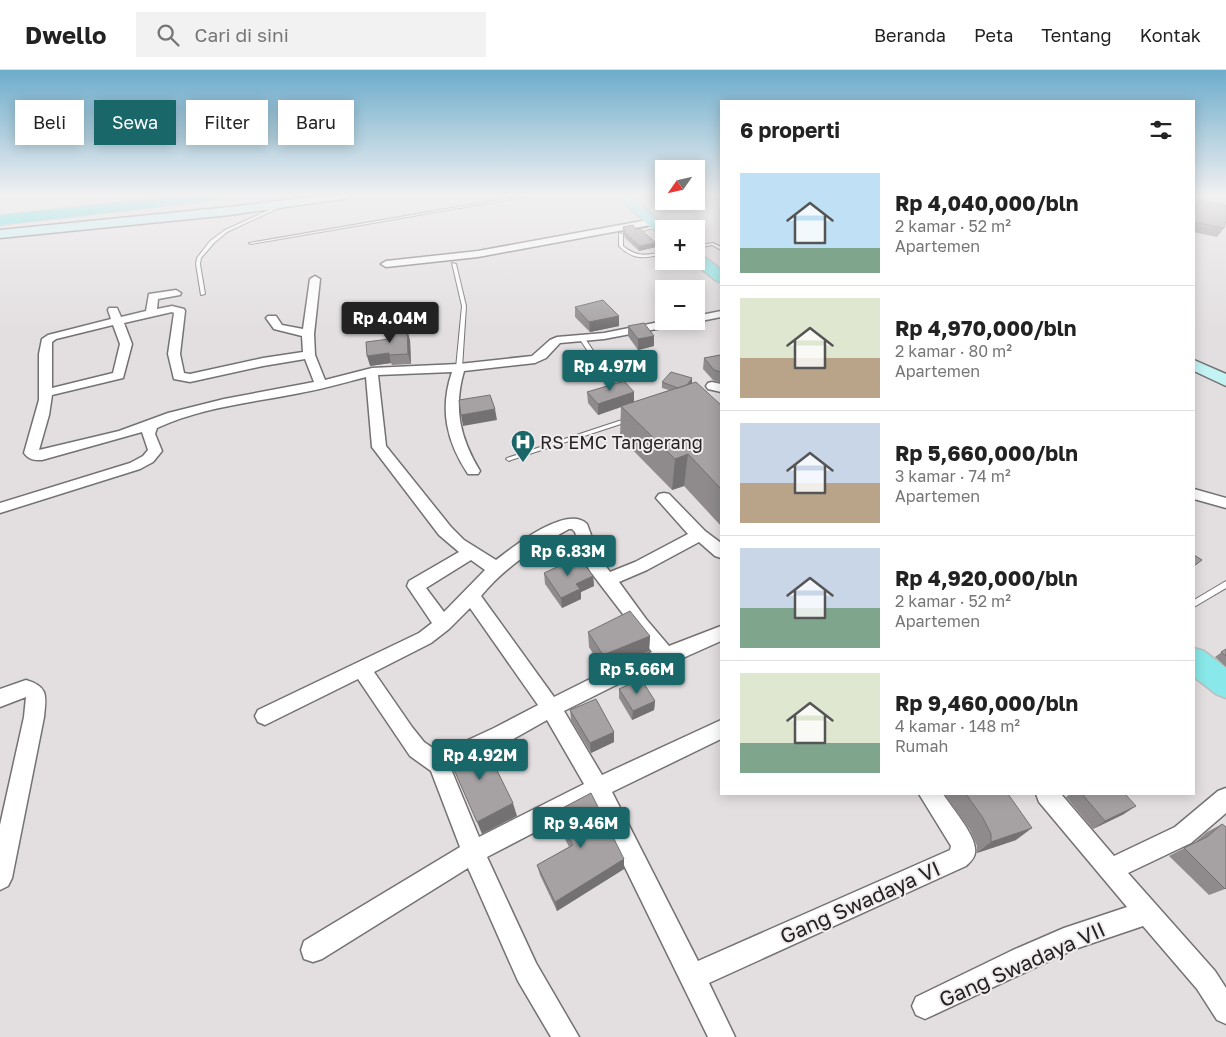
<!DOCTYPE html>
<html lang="id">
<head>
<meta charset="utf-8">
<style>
	:root { --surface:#fff; --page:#f2f2f2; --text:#222; --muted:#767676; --line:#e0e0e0; --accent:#196769 }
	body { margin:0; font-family:"Golos Text",sans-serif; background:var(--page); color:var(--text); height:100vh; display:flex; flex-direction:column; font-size:19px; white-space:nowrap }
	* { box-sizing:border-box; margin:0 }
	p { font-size:16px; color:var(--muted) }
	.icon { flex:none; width:28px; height:28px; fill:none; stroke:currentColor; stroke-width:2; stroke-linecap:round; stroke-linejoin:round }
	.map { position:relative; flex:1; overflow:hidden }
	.sheet { position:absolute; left:720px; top:30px; width:475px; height:695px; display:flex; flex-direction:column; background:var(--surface); border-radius:0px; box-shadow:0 2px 12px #0003 }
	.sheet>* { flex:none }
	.banner { position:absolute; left:15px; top:30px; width:475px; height:45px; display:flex; gap:10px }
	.needle { width:32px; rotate:236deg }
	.buttons { position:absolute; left:655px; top:90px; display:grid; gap:10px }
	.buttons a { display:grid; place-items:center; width:50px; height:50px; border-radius:0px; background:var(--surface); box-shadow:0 2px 12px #0003; font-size:25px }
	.price { position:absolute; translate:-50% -42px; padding:0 11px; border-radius:5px; background:var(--accent); color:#fff; font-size:16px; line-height:32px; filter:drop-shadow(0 1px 2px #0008) }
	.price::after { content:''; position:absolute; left:50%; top:30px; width:15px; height:11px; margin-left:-8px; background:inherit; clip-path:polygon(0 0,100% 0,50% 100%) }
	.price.current { background:#222; color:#fff }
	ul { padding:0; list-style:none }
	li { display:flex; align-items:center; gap:15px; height:125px; padding:0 20px }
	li+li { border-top:1px solid var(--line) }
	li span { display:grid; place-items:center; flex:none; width:140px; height:100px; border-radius:0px; color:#555 }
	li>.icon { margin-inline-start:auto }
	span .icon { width:60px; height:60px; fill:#fffc; stroke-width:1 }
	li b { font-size:21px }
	h2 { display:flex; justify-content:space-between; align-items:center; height:60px; padding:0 20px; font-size:21px }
	.pill { padding:0 18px; border-radius:0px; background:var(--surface); box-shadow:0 2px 12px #0003; font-size:18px; line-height:45px }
	.pill.current { background:var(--accent); color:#fff }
	header { display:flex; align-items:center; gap:30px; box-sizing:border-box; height:70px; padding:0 25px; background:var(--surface); border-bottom:1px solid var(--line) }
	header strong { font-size:24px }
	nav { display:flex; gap:28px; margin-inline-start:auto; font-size:18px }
	.search { width:350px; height:45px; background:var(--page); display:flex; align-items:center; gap:12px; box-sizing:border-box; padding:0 18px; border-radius:0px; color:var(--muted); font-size:19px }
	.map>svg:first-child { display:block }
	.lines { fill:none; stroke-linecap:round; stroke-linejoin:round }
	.lane-casing { stroke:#747172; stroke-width:2 }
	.street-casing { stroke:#747172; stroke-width:3 }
	.secondary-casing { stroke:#747172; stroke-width:3 }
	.primary-casing { stroke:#bdbdbd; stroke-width:3 }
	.highway-casing { stroke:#bdbdbd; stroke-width:2 }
	.lane { fill:#fff; fill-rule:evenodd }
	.street { fill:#fff; fill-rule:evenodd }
	.secondary { fill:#c4f3f4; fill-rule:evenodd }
	.primary { fill:#89e8e9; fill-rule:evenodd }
	.highway { fill:#3bd8db; fill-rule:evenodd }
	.wall { fill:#8f8b8d }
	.shaded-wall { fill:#747173 }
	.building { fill:#a6a2a4; stroke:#747173 }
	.labels { text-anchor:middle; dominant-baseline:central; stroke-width:4; stroke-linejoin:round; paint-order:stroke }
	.poi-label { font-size:18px; fill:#242223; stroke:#f0ecee; text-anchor:start }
	.near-street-label { font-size:21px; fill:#242223; stroke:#f0ecee }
</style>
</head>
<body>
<header>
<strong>Dwello</strong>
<div class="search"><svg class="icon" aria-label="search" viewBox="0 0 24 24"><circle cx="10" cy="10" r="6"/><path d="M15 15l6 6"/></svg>Cari di sini</div>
<nav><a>Beranda</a><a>Peta</a><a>Tentang</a><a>Kontak</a></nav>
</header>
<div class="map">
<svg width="1226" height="967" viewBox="0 0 1226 967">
	<rect width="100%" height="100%" fill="#e3dfe1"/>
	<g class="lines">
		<defs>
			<path id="lane" d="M522,126H529L251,174L249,173Z
				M282,134L285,135L227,162L214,173L201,188L200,194L205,224L201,225L196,194L197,188L210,171L225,160Z
				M658,155H659V157L637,162L635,161Z
				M619,163L623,164V176C638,188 646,185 664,182V184C645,188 634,191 619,176Z
				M713,173L721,177V180L712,175L696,178V176Z
				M452,193L456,194L466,236L462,298L459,300L456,298L462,236Z
				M580,267H584L596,285L595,286H591L579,268Z
				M628,348L630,349V351L511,390L509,391L506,389L507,388Z
				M1226,511V518L1194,537V530Z"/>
			<path id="street" d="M653,149L657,152L656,154L478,187L386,197L381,194L386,191L478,181Z
				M315,206L320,209L314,264L315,285L325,310L372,298L459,294L532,286L550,270L557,267L604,263L664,251H688L683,254L604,269L560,273L546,288L535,293L464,301C453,338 460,368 480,401L478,404H468C447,372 439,340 452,302L378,305L386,376L451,457L464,470L496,490C513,477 567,434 587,454L599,487L610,502L635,492L688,464L656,428L659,424L664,423L669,424L705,461L721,473V488L715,486L699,472L647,500L619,512L646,549L669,576L721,556V571L674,592L632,607L564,641L602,705L721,650V669L612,722L698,891L950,780L951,776L919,724H943C951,737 978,767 975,783C974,789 970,792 966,796L709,913L735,967H708L593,732L487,787L536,893L579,967H551L518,911L468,798L322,889L313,892L304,889L301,880L304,871L460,777L431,701L410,686L358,609L265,655L258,652L255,646L258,640L419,563L432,553L407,516L409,511L459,482L439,465L372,377L366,307C343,313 319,320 295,324C248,333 200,338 157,358L155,364L162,381L153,392L140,399L0,443V433L130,393L143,386L148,380L142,362L42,390C34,390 29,390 24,383L39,330V284L42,269L48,265L111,249L108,240L109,238H117L121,247L146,241L149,224L176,220L181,223L180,225L158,229L157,239L172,236L184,239L185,241L180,284L184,303L190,304L263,288L303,282L302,266L274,259L266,248L268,246H276L282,255L303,259L310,209ZM172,242L174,243L168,284L174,309L190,312L263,296L305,289L314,312L224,329L168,343L119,361L39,380L49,345L52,325L123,308L132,274L124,253ZM113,255L120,274L113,303L52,318V272L56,269ZM569,459H572L575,462L583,488L590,501L652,582L618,595L554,627L481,526C505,497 536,477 569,459ZM471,490L485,500L444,542L426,518ZM470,538L538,635L494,658L440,683L424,672L412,657L374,602L431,573L449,559ZM547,650L584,714L479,767L451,699L508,672Z
				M721,241V247L696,252L692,251H696V246Z
				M712,312L721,314V322L708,319L706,316L708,313Z
				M1194,419L1226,428V438L1194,429Z
				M26,610C49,617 46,626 44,647L12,808L8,816L0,820V755L24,647L26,627L0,637V619Z
				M1226,718V743L1191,773L1128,803L1215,901L1226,918V954L1217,950L1197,919L1143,856L1075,879L925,949L916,945L912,936L916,927L1013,880L1064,858L1127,837L1039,732L1036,724H1061L1114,786L1175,757L1218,721Z"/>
			<path id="secondary" d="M319,126H349L343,129L230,145L0,168V160L230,137Z
				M1194,290L1226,304V316L1194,301Z"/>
			<path id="primary" d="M616,126H630L669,159H664V165L659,164Z
				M696,183L701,184L721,200V212L715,210L692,191H696Z
				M1194,578L1204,581L1226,598V628L1216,624L1194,607Z"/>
			<path id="highway" d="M180,126H223L221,129L216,130L0,155V145Z"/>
		</defs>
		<!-- lane casing -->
		<use href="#lane" class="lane-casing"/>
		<!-- street casing -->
		<use href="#street" class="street-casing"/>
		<!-- secondary casing -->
		<use href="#secondary" class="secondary-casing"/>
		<!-- primary casing -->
		<use href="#primary" class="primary-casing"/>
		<!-- highway casing -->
		<use href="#highway" class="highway-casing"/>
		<!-- lane -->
		<use href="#lane" class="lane"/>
		<!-- street -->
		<use href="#street" class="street"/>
		<!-- secondary -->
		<use href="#secondary" class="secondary"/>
		<!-- primary -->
		<use href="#primary" class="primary"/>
		<!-- highway -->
		<use href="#highway" class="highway"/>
	</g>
	<!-- wall -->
	<path class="wall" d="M1194,129L1224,158L1217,167L1194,162Z
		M623,157L636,159L656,177L639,181L625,168L623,162Z
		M575,237L619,246V256L590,262L575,247Z
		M628,256L654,276L638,280L628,266Z
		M410,270L411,294L392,295L391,293L370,296Z
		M721,286V313L713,310L703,299L704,288Z
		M662,312L692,313L721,335V456L684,416L672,420L620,367L621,337L598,345L588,333L587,322L634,332L669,320L662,318Z
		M544,503L593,506L594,516L581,522V529L562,538L545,514Z
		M588,562L650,566L649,581L603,600L589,577Z
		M1226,579V597L1215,587Z
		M619,619L655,631L654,640L632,650L619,628Z
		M570,640L614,672L591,683L571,650Z
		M944,724H1008L1016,770L977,783V776L970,760Z
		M1070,724H1125L1124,744L1093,759L1066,727Z
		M555,742L624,789V799L557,841L540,805L537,795L569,777L557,753Z
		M1222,754L1225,819L1209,825L1169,786L1194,773L1207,762Z"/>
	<!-- shaded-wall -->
	<path class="shaded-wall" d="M656,173V177L639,181V176Z
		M619,246V256L590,262L589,252Z
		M407,259L410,270L411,294L408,284Z
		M654,266V276L638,280V269Z
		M389,283L391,293L370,296L367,286Z
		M692,308V313L683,319Z
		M634,322V333L621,336V337L598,345V334Z
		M495,339L497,350L463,356L461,345Z
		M688,384L684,416L672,420L675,389Z
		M593,506L594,516L581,522V529L562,538L561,528L576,514Z
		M650,566L649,581L603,600V585Z
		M655,631L654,640L632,650L633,641Z
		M614,662V672L591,683L590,673Z
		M513,733L517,746L482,764L477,752Z
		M1136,736L1124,744L1093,759L1105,751Z
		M1032,758L1016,770L977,783L991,772Z
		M624,789V799L557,841L555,832Z"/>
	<!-- building -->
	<path class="building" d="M1194,129L1226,135V150L1224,158L1194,152Z
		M633,155L636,159H640L656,173L639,176L625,163L623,157Z
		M603,230L619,246L589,252L575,237Z
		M644,253L654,266L638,269L628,256Z
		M407,259L408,284L389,285V283L367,286L366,272L389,269V261Z
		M720,285L721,286V302L714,300L704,288Z
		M671,302L692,308L687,315L678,318L662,312Z
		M624,311L634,322L598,334L587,322Z
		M696,312L721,335V419L688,384L675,389L621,336Z
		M490,325L495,339L461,345L459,330Z
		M1194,485L1202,490L1194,496Z
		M579,487L593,506L576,514L580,519L561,528L544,503Z
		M630,541L650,566L603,585L588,562Z
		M1226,579V586L1221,582Z
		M641,609L655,631L633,641L619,619Z
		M596,629L614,662L590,673L570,640Z
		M482,670L513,733L477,752L448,686Z
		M591,723L624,789L555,832L537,795L573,775L555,742Z
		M966,724H1008L1032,758L991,772V764L983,748Z
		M1082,724H1125L1136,736L1105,751Z
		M1222,754L1226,757V818L1225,819L1184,778L1207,767Z"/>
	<!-- sky -->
	<linearGradient id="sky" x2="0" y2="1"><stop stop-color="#6daccb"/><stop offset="0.48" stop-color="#f2f1f2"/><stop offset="1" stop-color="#f2f1f2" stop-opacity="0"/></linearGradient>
	<rect width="1226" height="261" fill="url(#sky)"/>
	<!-- icons -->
	<defs>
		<symbol id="hospital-pin" viewBox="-11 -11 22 30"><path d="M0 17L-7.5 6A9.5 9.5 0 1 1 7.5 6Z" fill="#196769" stroke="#f0ecee"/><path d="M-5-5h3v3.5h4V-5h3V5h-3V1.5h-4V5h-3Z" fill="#fff"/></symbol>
	</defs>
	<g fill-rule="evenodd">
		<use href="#hospital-pin" x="509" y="358" width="28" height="38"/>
	</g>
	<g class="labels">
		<!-- poi labels -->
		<g class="poi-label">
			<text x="540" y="372">RS EMC Tangerang</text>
		</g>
		<!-- near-street labels -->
		<g class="near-street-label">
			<text transform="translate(860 832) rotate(-24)">Gang Swadaya VI</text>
			<text transform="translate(1022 894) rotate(-24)">Gang Swadaya VII</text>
		</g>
	</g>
</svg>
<div class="buttons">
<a><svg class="needle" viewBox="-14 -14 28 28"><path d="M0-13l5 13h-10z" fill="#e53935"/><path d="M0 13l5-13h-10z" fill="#767676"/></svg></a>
<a>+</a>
<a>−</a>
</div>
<b class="price current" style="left:390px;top:274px">Rp 4.04M</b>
<b class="price" style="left:610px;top:322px">Rp 4.97M</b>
<b class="price" style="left:568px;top:507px">Rp 6.83M</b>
<b class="price" style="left:637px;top:625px">Rp 5.66M</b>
<b class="price" style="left:480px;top:711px">Rp 4.92M</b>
<b class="price" style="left:581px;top:779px">Rp 9.46M</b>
<div class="banner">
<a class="pill">Beli</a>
<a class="pill current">Sewa</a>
<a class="pill">Filter</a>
<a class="pill">Baru</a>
</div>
<section class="sheet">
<h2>6 properti<svg class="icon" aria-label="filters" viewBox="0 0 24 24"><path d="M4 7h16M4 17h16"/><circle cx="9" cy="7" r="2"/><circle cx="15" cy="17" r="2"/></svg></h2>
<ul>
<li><span style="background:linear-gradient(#bfe0f5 75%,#7fa58c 0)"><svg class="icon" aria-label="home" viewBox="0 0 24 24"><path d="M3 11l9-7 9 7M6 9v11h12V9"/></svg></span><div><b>Rp 4,040,000/bln</b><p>2 kamar · 52 m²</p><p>Apartemen</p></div></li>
<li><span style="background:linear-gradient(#dfe7d0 60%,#b9a48a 0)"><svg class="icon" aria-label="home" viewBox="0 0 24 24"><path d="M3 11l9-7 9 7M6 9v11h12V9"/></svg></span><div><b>Rp 4,970,000/bln</b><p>2 kamar · 80 m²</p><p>Apartemen</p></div></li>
<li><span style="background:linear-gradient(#c9d6e8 60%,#b9a48a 0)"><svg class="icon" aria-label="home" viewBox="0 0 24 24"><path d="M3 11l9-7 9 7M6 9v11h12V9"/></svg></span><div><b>Rp 5,660,000/bln</b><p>3 kamar · 74 m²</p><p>Apartemen</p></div></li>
<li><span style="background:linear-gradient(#c9d6e8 60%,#7fa58c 0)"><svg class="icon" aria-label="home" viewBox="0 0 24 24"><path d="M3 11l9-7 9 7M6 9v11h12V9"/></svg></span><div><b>Rp 4,920,000/bln</b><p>2 kamar · 52 m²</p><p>Apartemen</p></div></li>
<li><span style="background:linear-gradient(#dfe7d0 70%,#7fa58c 0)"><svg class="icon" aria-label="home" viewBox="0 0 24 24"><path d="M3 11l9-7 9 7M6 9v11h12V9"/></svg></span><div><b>Rp 9,460,000/bln</b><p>4 kamar · 148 m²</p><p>Rumah</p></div></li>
</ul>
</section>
</div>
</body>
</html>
